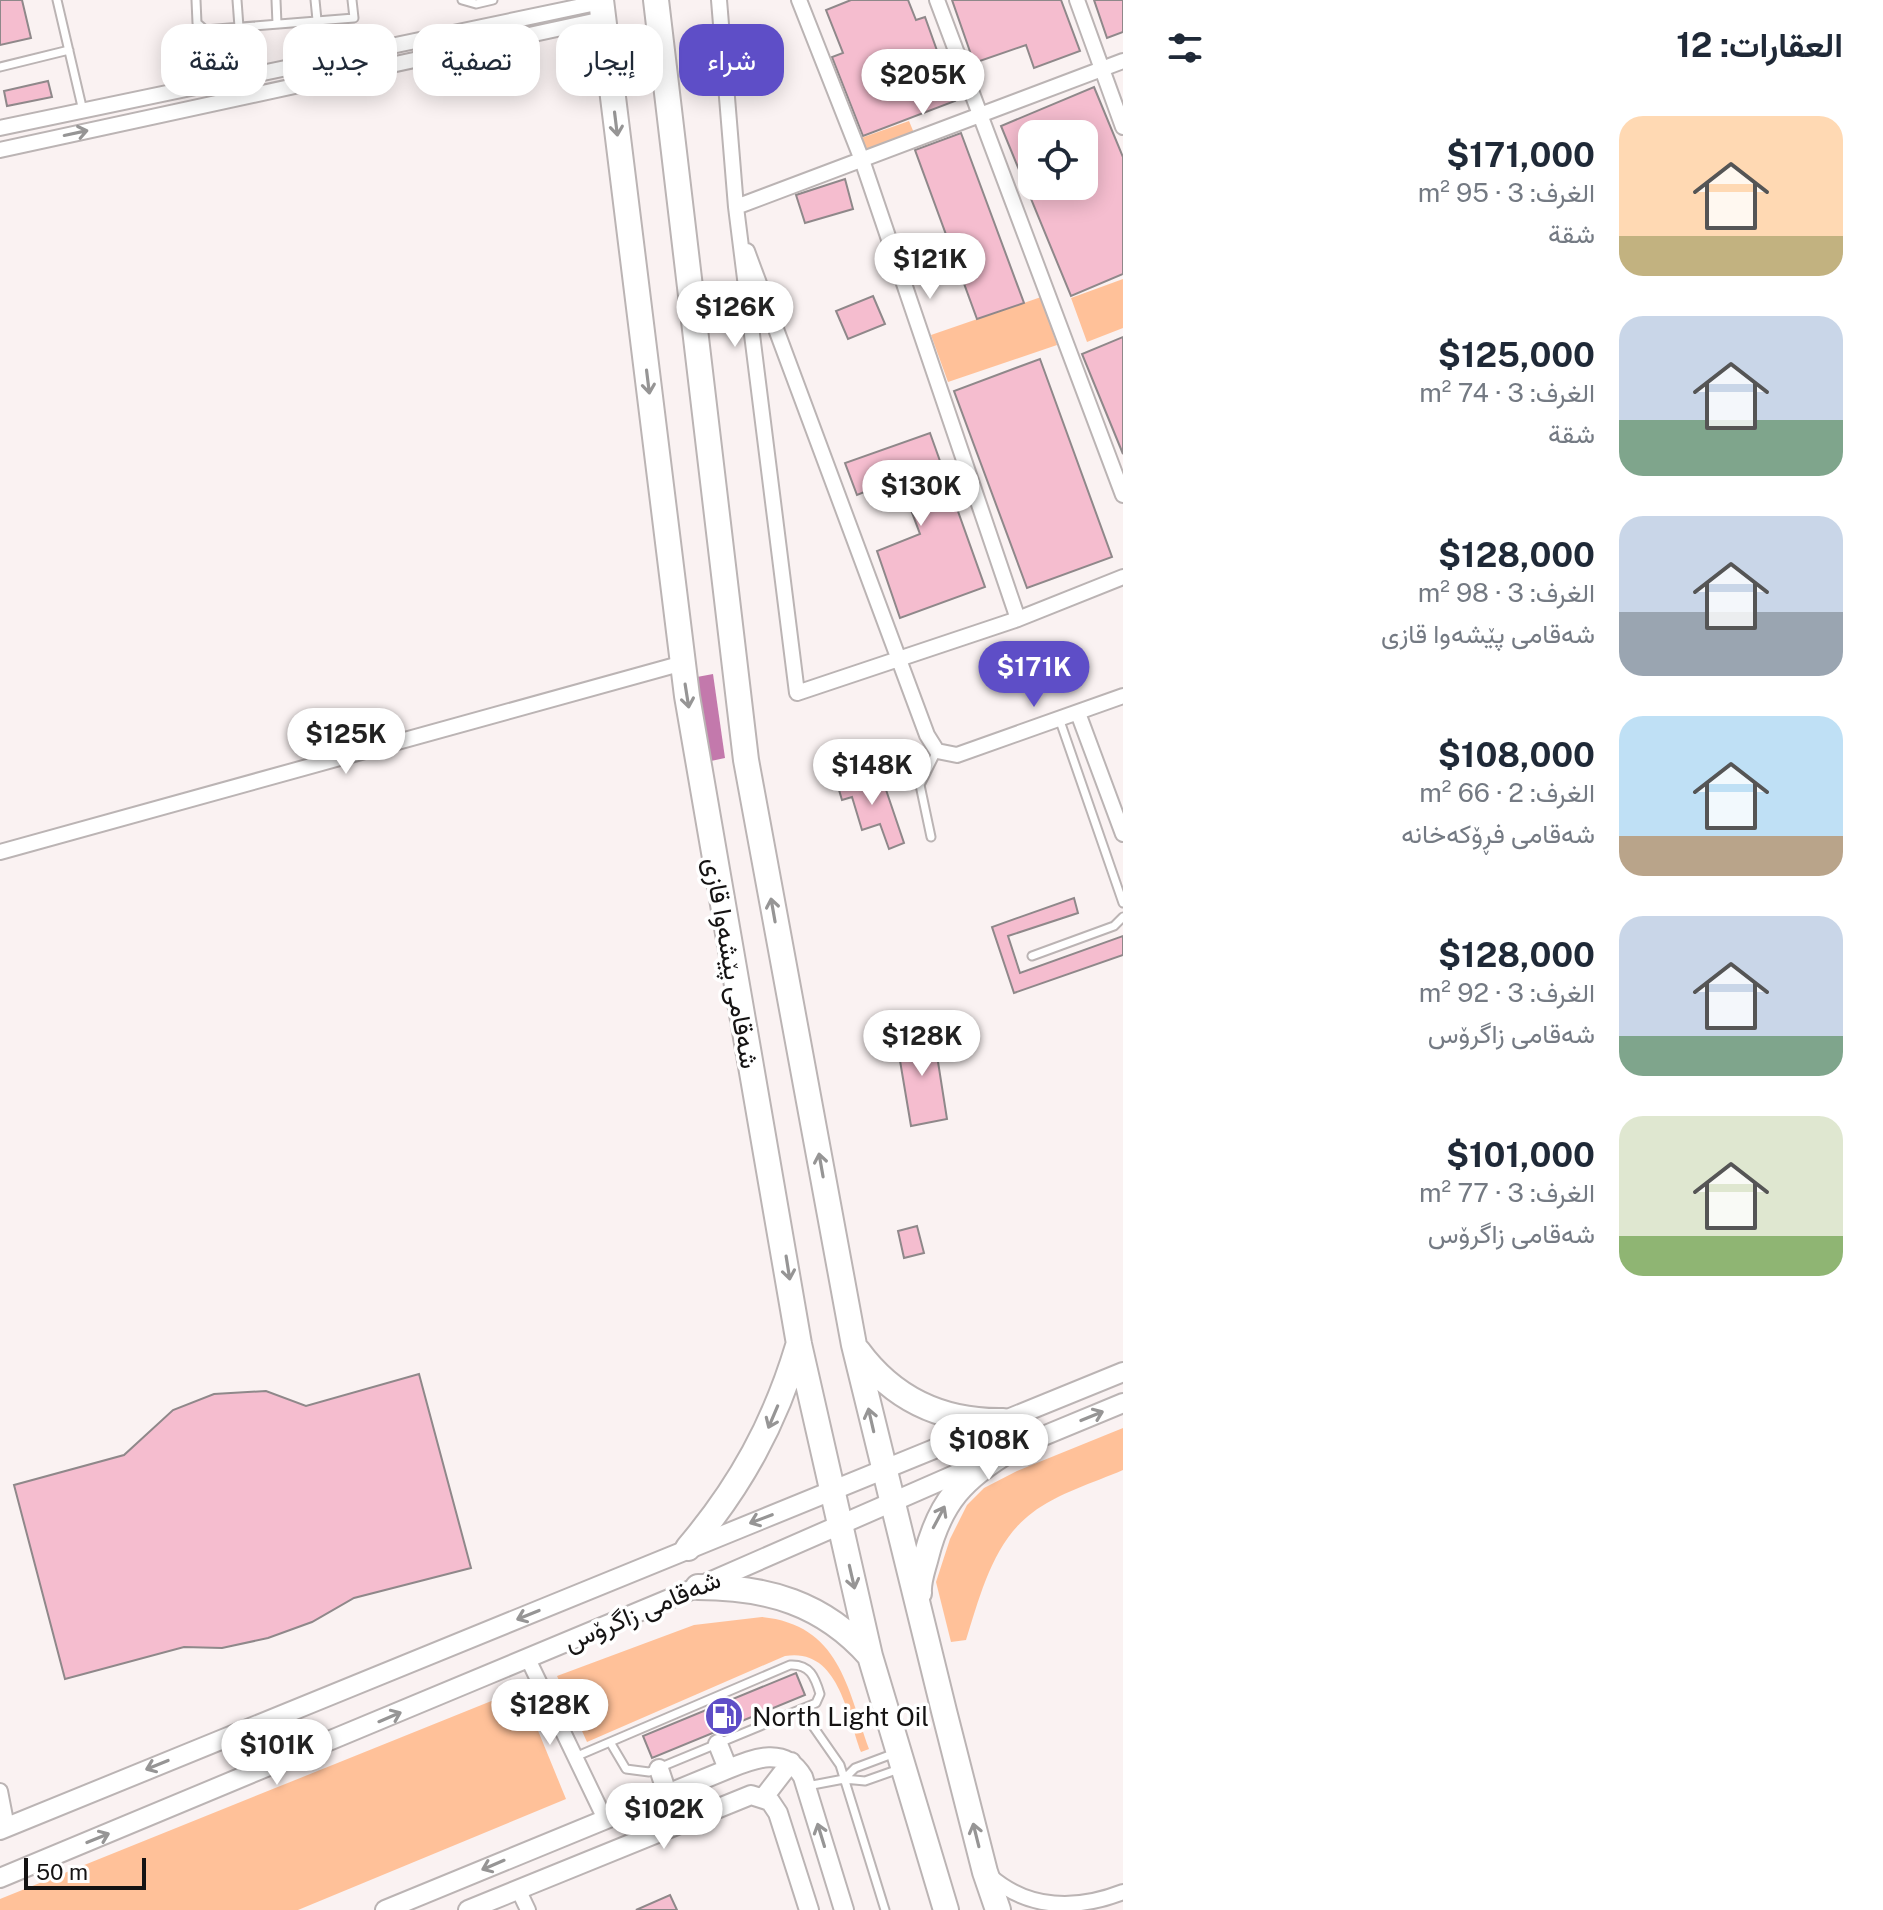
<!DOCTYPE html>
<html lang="ar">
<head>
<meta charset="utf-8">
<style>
	:root { --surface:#fff; --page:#f2f2f3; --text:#1f2937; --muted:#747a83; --accent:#5e4ec7 }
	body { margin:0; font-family:"Public Sans",Vazirmatn,sans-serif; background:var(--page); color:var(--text); direction:rtl; height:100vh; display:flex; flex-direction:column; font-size:30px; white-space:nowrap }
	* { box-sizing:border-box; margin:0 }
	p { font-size:26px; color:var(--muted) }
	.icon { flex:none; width:44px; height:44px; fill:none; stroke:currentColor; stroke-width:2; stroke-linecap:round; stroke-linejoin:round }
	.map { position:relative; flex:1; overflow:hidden; direction:ltr }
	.drawer { display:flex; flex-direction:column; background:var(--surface); width:760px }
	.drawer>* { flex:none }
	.banner { position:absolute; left:24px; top:24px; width:760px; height:72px; direction:rtl; display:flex; gap:16px }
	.controls { position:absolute; left:1018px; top:120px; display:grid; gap:16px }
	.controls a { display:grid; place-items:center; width:80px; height:80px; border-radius:16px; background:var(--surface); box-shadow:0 4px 20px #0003; font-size:40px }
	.scale { position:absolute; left:24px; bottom:20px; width:122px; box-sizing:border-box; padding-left:8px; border:4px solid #151313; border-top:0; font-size:22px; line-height:28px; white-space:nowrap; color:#151313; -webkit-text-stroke:6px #fff; paint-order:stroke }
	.price { position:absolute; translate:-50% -68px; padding:0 18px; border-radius:28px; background:#fff; color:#222; font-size:26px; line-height:52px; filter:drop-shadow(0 2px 4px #0008) }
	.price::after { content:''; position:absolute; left:50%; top:48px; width:24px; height:18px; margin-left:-12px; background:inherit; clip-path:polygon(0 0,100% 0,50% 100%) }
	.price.on { background:var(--accent); color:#fff }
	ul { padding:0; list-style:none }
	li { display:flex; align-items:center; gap:24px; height:200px; padding:0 40px }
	li span { display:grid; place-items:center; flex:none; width:224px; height:160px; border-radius:24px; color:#555 }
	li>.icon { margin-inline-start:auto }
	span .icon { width:96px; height:96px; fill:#fffc; stroke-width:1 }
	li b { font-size:34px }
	h2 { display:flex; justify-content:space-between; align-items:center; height:96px; padding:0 40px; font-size:34px }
	.chip { padding:0 28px; border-radius:24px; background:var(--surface); box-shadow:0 4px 20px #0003; font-size:28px; line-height:72px }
	.chip.on { background:var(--accent); color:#fff }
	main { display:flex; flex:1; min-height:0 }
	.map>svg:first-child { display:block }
	.green { fill:#ffc199 }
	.water { fill:#c379ac }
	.building { fill:#f5bdcf; stroke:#8f888a; stroke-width:2; fill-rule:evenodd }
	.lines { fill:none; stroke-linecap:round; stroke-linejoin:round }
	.lane-casing { stroke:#bbb4b4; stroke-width:11 }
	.street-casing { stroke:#bbb4b4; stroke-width:18 }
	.secondary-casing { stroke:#bbb4b4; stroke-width:22 }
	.highway-casing { stroke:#bbb4b4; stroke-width:28 }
	.lane { stroke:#fff; stroke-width:7 }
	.street { stroke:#fff; stroke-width:14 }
	.secondary { stroke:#fff; stroke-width:18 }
	.highway { stroke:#fff; stroke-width:24 }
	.oneway { stroke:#969595 }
	.labels { text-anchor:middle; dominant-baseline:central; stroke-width:7; stroke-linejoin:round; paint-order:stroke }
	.street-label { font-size:26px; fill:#151313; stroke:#fff }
	.poi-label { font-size:26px; fill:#151313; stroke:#fff; text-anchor:start }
</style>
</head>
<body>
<main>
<section class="drawer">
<h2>العقارات: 12<svg class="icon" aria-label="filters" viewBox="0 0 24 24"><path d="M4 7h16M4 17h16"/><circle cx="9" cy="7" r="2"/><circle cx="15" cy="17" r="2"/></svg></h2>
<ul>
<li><span style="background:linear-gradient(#ffd9b3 75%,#c2b280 0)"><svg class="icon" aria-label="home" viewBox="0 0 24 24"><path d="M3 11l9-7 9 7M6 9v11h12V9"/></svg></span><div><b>$171,000</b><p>الغرف: 3 · 95 m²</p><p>شقة</p></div></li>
<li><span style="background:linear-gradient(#c9d6e8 65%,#7fa58c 0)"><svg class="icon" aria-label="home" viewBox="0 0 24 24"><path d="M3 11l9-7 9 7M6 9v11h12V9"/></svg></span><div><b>$125,000</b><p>الغرف: 3 · 74 m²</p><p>شقة</p></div></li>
<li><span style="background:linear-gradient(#c9d6e8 60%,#9aa5b1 0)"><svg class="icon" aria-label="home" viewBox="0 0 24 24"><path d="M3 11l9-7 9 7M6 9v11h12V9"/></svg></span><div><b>$128,000</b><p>الغرف: 3 · 98 m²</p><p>شەقامی پێشەوا قازی</p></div></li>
<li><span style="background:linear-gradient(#bfe0f5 75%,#b9a48a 0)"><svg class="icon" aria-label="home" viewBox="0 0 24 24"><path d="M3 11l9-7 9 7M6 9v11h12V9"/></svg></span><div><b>$108,000</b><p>الغرف: 2 · 66 m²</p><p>شەقامی فڕۆکەخانە</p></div></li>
<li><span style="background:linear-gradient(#c9d6e8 75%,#7fa58c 0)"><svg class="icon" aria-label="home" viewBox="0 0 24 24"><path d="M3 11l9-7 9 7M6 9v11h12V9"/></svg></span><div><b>$128,000</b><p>الغرف: 3 · 92 m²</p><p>شەقامی زاگرۆس</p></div></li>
<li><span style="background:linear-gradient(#dfe7d0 75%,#8fb573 0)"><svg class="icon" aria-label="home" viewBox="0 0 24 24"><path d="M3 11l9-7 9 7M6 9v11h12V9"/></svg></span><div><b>$101,000</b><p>الغرف: 3 · 77 m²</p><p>شەقامی زاگرۆس</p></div></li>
</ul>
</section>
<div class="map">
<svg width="1123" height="1910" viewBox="0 0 1123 1910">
	<rect width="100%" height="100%" fill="#faf2f2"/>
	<!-- green -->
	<path class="green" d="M846,99L861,138L909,121L914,133L860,153L841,100Z
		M1123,279V328L1087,342L1071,298Z
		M1041,297L1057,345L948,382L931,335Z
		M1123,1428V1470C1093,1483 1058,1493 1032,1513C993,1542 980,1596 966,1640L951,1642L936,1582L950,1539L967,1505L984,1488L1017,1471Z
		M762,1617C839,1625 847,1686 869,1749L861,1752C847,1714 838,1647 785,1656L587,1742L557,1676L694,1625Z
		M521,1689L566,1799L298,1910H0V1899Z"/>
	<!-- water -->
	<path class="water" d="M713,674L725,758L711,761L697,677Z"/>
	<!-- building -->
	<path class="building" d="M0,0H22L31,38L0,45Z
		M851,0H908L916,20L925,17L955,101L863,136L832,57L843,53L826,10Z
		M952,0H1061L1080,51L1034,68L1026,45L974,63Z
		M1094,0H1123V32L1107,38Z
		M48,81L52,97L7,106L4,91Z
		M1094,87L1123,157V274L1071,296L1001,126ZM1032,134H1084V186H1032Z
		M961,133L1024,303L977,319L915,150Z
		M845,179L853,209L805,223L796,195Z
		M873,296L885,324L848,339L836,311Z
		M1123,337V454L1082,354Z
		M1040,359L1112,557L1027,588L954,391Z
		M930,433L985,587L900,618L877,551L920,534L899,478L857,495L845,463Z
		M857,773L862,789L883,781L904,843L889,849L880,824L862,830L852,797L842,800L836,780Z
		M1074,898L1078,913L1008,936L1020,973L1123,936V955L1014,993L992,927Z
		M933,1030L947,1119L911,1126L896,1037Z
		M917,1226L924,1253L904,1258L898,1231Z
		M419,1374L471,1568L354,1598L312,1622L268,1638L222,1648L184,1647L65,1679L14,1485L124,1455L173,1410L214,1394L266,1391L306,1406Z
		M796,1673L805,1695L652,1758L643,1736Z
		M670,1895L677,1910H636Z"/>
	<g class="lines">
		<defs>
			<path id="lane" d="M57,0L83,111
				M196,0L197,23L205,30L354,18L352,0
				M237,0L239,27
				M276,0L277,24
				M315,0L317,20
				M462,0L476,4L493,0
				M0,67L69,50
				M1060,721L1123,903
				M931,837L920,785L937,751
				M1032,956L1114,926L1123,917
				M801,1709L840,1765L885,1910
				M575,1757L790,1665C810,1664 815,1677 820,1694L816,1703L649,1772L626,1769L610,1742
				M844,1779L855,1768L895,1753
				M807,1786L844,1779L865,1781L899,1769"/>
			<path id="street" d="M719,0L736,207L797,693L1018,619L1123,577
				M799,0L862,160L1018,619
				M937,0L1123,495
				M1077,0L1123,127
				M0,128L601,2
				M0,150L603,19
				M736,207L1123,61
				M747,251L927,735L937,751L957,755L1123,696
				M1078,713L1123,834
				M0,852L683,663
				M528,1659L605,1819
				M0,1791L7,1827
				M990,1876C1029,1910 1077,1910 1123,1892
				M518,1889L528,1910"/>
			<path id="secondary" d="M1000,1454L1123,1403
				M718,1744L728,1769
				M659,1769L667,1793
				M764,1797L791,1762
				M0,1830L1123,1372
				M0,1878L698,1587L977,1465
				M385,1910L728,1769C755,1758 785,1746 803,1777L844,1910
				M468,1910L751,1795L770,1801L778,1813L809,1910"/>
			<path id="highway" d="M601,0L687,696L799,1344L870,1656L946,1910
				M656,0L746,760L854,1345L944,1711L985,1872L998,1910
				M858,1351C894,1400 943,1422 1003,1421
				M688,1548C740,1487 775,1423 798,1346
				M698,1587C767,1587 823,1603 870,1656
				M919,1593C918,1581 923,1569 926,1557C940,1501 963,1477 1012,1448"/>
		</defs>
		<!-- lane casing -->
		<use href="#lane" class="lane-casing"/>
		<!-- street casing -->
		<use href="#street" class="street-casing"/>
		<!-- secondary casing -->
		<use href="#secondary" class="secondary-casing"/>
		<!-- highway casing -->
		<use href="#highway" class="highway-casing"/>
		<!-- lane -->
		<use href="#lane" class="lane"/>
		<!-- street -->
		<use href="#street" class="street"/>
		<!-- secondary -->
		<use href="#secondary" class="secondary"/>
		<!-- highway -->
		<use href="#highway" class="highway"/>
	</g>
	<!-- one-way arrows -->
	<defs><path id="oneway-shaft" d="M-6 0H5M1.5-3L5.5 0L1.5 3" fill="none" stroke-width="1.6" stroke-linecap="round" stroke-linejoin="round" transform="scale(2)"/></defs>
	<g class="oneway">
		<use href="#oneway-shaft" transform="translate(616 124) rotate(83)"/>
		<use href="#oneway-shaft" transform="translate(76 133) rotate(-12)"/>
		<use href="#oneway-shaft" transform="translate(648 382) rotate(83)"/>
		<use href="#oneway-shaft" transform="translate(687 696) rotate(81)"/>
		<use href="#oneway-shaft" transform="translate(773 910) rotate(-100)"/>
		<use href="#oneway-shaft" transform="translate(821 1165) rotate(-100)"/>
		<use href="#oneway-shaft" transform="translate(788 1268) rotate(81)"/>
		<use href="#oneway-shaft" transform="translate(1092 1416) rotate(-22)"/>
		<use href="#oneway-shaft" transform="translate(773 1417) rotate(113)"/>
		<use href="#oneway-shaft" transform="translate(871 1420) rotate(-103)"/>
		<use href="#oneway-shaft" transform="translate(939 1517) rotate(-62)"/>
		<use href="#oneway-shaft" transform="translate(761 1519) rotate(159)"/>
		<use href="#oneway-shaft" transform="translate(852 1577) rotate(77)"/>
		<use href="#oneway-shaft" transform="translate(528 1615) rotate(158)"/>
		<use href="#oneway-shaft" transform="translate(390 1717) rotate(-23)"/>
		<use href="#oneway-shaft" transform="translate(157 1765) rotate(158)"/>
		<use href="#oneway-shaft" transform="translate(821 1835) rotate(-107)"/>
		<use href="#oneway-shaft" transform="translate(976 1835) rotate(-104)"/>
		<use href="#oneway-shaft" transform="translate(98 1838) rotate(-22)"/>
		<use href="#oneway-shaft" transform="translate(493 1865) rotate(157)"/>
	</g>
	<!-- icons -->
	<defs>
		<symbol id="fuel-disc" viewBox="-11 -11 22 22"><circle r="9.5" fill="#5e4ec7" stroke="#fff"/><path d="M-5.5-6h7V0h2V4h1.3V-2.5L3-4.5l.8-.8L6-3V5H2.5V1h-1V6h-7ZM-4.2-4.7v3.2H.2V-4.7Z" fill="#fff"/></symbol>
	</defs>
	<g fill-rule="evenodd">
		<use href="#fuel-disc" x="702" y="1694" width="44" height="44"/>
	</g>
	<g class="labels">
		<!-- street labels -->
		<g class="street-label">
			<text transform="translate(732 963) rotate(80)">شەقامی پێشەوا قازی</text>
			<text transform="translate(642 1610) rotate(-23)">شەقامی زاگرۆس</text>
		</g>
		<!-- poi labels -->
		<g class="poi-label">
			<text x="752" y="1716">North Light Oil</text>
		</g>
	</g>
</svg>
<div class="controls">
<a><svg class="icon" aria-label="locate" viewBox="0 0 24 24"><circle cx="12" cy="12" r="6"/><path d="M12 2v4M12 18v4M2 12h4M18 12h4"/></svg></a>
</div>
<div class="scale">50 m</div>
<b class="price" style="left:923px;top:117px">$205K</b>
<b class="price" style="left:930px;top:301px">$121K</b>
<b class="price" style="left:735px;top:349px">$126K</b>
<b class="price" style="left:921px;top:528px">$130K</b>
<b class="price on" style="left:1034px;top:709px">$171K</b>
<b class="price" style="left:346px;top:776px">$125K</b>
<b class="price" style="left:872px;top:807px">$148K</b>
<b class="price" style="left:922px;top:1078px">$128K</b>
<b class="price" style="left:989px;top:1482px">$108K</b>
<b class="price" style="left:550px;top:1747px">$128K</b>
<b class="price" style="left:277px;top:1787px">$101K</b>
<b class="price" style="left:664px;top:1851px">$102K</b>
<div class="banner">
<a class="chip on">شراء</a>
<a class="chip">إيجار</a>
<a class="chip">تصفية</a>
<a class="chip">جديد</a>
<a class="chip">شقة</a>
</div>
</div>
</main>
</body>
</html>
